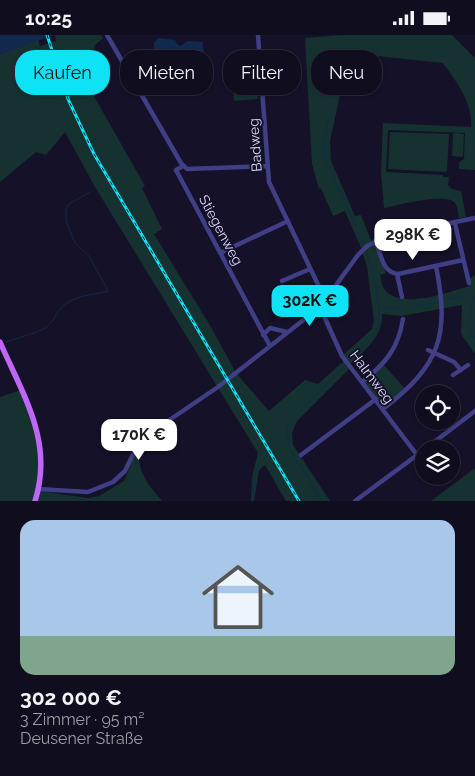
<!DOCTYPE html>
<html lang="de">
<head>
<meta charset="utf-8">
<style>
	:root { --surface:#100d1e; --page:#1e1b2b; --text:#f1f3f6; --muted:#9c9ca4; --line:#302d3c; --accent:#0ee3f5 }
	body { margin:0; font-family:Raleway,sans-serif; background:var(--page); color:var(--text); height:100vh; display:flex; flex-direction:column; font-size:19px; white-space:nowrap }
	* { box-sizing:border-box; margin:0 }
	p { font-size:16px; color:var(--muted) }
	.icon { flex:none; width:28px; height:28px; fill:none; stroke:currentColor; stroke-width:2; stroke-linecap:round; stroke-linejoin:round }
	.map { position:relative; height:466px; overflow:hidden }
	.sheet { display:flex; flex-direction:column; background:var(--surface); flex:1 }
	.sheet>* { flex:none }
	.guide { position:absolute; left:15px; top:15px; width:445px; height:45px; display:flex; gap:10px }
	.tools { position:absolute; left:415px; top:350px; display:grid; gap:10px }
	.tools a { display:grid; place-items:center; width:45px; height:45px; border-radius:50%; background:var(--surface); box-shadow:0 1px 4px #0004,0 0 0 1px var(--line); font-size:25px }
	.price { position:absolute; translate:-50% -42px; padding:0 11px; border-radius:10px; background:#fff; color:#222; font-size:16px; line-height:32px; filter:drop-shadow(0 1px 2px #0008) }
	.price::after { content:''; position:absolute; left:50%; top:30px; width:15px; height:11px; margin-left:-8px; background:inherit; clip-path:polygon(0 0,100% 0,50% 100%) }
	.price.on { background:var(--accent); color:#111 }
	ul { padding:0; list-style:none }
	li { display:grid; align-content:center; gap:10px; height:265px; padding:0 20px }
	li span { display:grid; place-items:center; height:155px; border-radius:15px; color:#555 }
	li>.icon { margin-inline-start:auto }
	span .icon { width:90px; height:90px; fill:#fffc; stroke-width:1 }
	li b { font-size:21px }
	.pill { padding:0 18px; border-radius:20px; background:var(--surface); box-shadow:0 1px 4px #0004,0 0 0 1px var(--line); font-size:18px; line-height:45px }
	.pill.on { background:var(--accent); color:#111 }
	.status { display:flex; justify-content:space-between; align-items:center; height:35px; padding:0 25px; background:var(--surface); direction:ltr }
	.status svg { height:14px; fill:currentColor }
	.map>svg:first-child { display:block }
	.green { fill:#153230 }
	.water { fill:#11294d }
	.lines { fill:none; stroke-linecap:round; stroke-linejoin:round }
	.stream { stroke:#11294d; stroke-width:1 }
	.minor { stroke:#403e85; stroke-width:4.5 }
	.major { stroke:#bf66f9; stroke-width:5.5 }
	.rail-casing { stroke:#0ee3f5; stroke-width:3 }
	.rail { stroke:#151128; stroke-width:1; stroke-dasharray:4; stroke-linecap:butt }
	.labels { text-anchor:middle; dominant-baseline:central; stroke-width:4; stroke-linejoin:round; paint-order:stroke }
	.street-label { font-size:14px; fill:#dddafd; stroke:#151128 }
</style>
</head>
<body>
<div class="status"><b>10:25</b><svg viewBox="0 0 49 12"><path d="M0 12V9h3v3zM5 12V6h3v6zM10 12V3h3v9zM15 12V0h3v12zM26 1h20v11H26zM47 4h2v5h-2z"/></svg></div>
<div class="map">
<svg width="475" height="466" viewBox="0 0 475 466">
	<rect width="100%" height="100%" fill="#151128"/>
	<!-- green -->
	<path class="green" d="M55,0H101L103,3L94,11L95,13L82,21L95,44L87,49L145,151L142,153L162,194L154,199L211,292L236,338L269,376L305,345L318,349L345,325L342,321L372,294L374,286L367,232L362,215L345,176L333,181L321,153L319,154L312,129L305,3L340,0H452L475,23V135L459,134V127L464,124L465,98L388,95L386,137L443,140V142H449L448,150L452,154L461,156L466,182L459,183C458,179 458,171 455,168C447,157 397,170 384,173L381,138L383,88L471,92C473,68 456,46 443,28L349,18L330,106L331,126L355,181L361,180L370,203L376,211L386,238L380,240C381,245 382,251 385,255C402,275 448,257 470,251V243L475,240V319L461,299L462,270L401,281L382,279C383,302 365,315 349,330L351,332L297,386L292,398L293,410L330,466H286L265,430L259,435L254,466H251L252,442L258,418L95,152L65,97L46,120L36,117L0,147V19L38,5L40,11L56,6Z
		M257,52L258,64L234,66L233,54Z
		M390,97L449,99L447,137L388,134Z
		M453,98L464,99L463,122L452,121Z
		M383,329L406,355L383,374L363,347Z
		M21,355L40,405L38,456L88,463L99,461L124,446L137,415L141,435L148,449L162,466H0V362Z
		M475,433V466H431Z"/>
	<!-- water -->
	<path class="water" d="M0,0H55L0,19Z
		M159,3L175,5L177,9L181,11L187,6L202,7L204,18L201,21L200,29L184,27L181,25L170,24L167,26L155,24L153,20L154,7Z"/>
	<g class="lines">
		<!-- stream -->
		<path class="stream" d="M330,79L324,109L325,125L363,208
			M475,262L473,263L468,292L475,303
			M446,265L466,260
			M411,272L439,267
			M387,273H402
			M39,296C55,290 53,280 63,271C75,260 94,260 108,256L89,221L75,208L66,186V175L69,169L90,157
			M6,307L37,297
			M349,326C358,317 370,308 376,298C385,281 373,236 367,218
			M253,464V447L259,428
			M322,466L289,412L287,395L291,385L346,330"/>
		<!-- minor -->
		<path class="minor" d="M107,0L181,128L187,134L268,131
			M258,0L269,147L323,260L327,263
			M183,131L176,135L270,311
			M455,189L469,248
			M375,206C382,219 381,237 398,239L463,225
			M220,218L288,186
			M397,239L402,262
			M282,246L310,234
			M320,272L342,321L417,420
			M263,300L270,293L287,297
			M428,315L454,327L461,335
			M453,340L468,330
			M362,347C386,328 398,314 403,284
			M383,374C440,330 450,301 436,231
			M425,414L475,376
			M301,420L376,364
			M38,454L88,457L113,447L125,436L140,405L218,352L320,272L358,220L367,211L391,200L475,183
			M355,466L424,415"/>
		<!-- major -->
		<path class="major" d="M0,307C23,360 54,407 35,466"/>
		<defs>
			<path id="rail" d="M47,0L68,64L94,119L299,466"/>
		</defs>
		<!-- rail casing -->
		<use href="#rail" class="rail-casing"/>
		<!-- rail -->
		<use href="#rail" class="rail"/>
	</g>
	<g class="labels">
		<!-- street labels -->
		<g class="street-label">
			<text transform="translate(255 110) rotate(-94)">Badweg</text>
			<text transform="translate(221 195) rotate(62)">Stiegenweg</text>
			<text transform="translate(372 342) rotate(53)">Halmweg</text>
		</g>
	</g>
</svg>
<div class="tools">
<a><svg class="icon" aria-label="locate" viewBox="0 0 24 24"><circle cx="12" cy="12" r="6"/><path d="M12 2v4M12 18v4M2 12h4M18 12h4"/></svg></a>
<a><svg class="icon" aria-label="layers" viewBox="0 0 24 24"><path d="M12 4l9 5-9 5-9-5zM3 14l9 5 9-5"/></svg></a>
</div>
<b class="price" style="left:413px;top:226px">298K €</b>
<b class="price on" style="left:310px;top:292px">302K €</b>
<b class="price" style="left:139px;top:426px">170K €</b>
<div class="guide">
<a class="pill on">Kaufen</a>
<a class="pill">Mieten</a>
<a class="pill">Filter</a>
<a class="pill">Neu</a>
</div>
</div>
<section class="sheet">
<ul>
<li><span style="background:linear-gradient(#a9c7e8 75%,#7fa58c 0)"><svg class="icon" aria-label="home" viewBox="0 0 24 24"><path d="M3 11l9-7 9 7M6 9v11h12V9"/></svg></span><div><b>302 000 €</b><p>3 Zimmer · 95 m²</p><p>Deusener Straße</p></div></li>
</ul>
</section>
</body>
</html>
